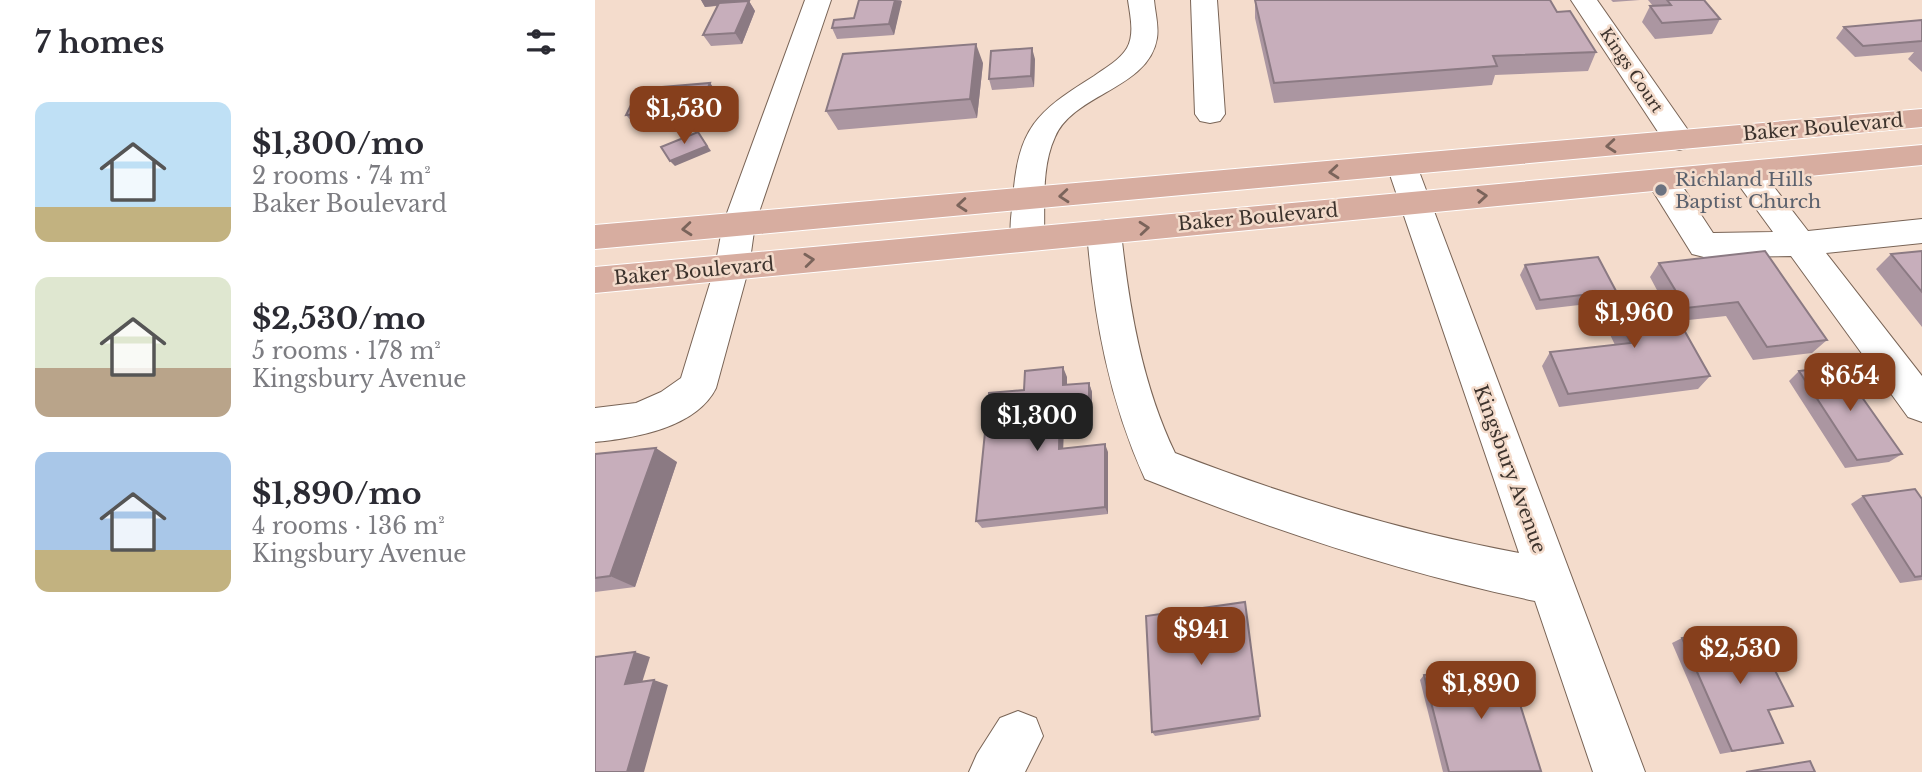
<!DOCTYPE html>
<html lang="en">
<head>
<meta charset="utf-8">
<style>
	:root { --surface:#fff; --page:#f7f7f7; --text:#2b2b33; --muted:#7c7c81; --accent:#863f1c }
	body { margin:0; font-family:"Libre Baskerville",serif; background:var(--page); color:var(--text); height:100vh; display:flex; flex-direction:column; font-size:26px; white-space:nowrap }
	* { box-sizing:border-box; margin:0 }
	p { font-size:23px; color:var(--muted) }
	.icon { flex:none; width:38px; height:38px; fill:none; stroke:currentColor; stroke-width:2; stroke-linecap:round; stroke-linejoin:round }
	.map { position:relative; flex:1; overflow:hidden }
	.panel { display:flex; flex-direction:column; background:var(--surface); width:595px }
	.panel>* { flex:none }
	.price { position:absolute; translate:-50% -60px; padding:0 16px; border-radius:14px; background:var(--accent); color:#fff; font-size:23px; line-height:46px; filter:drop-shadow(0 2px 4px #0008) }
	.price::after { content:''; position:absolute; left:50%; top:42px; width:21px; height:16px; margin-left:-10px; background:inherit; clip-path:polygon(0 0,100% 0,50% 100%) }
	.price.current { background:#222; color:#fff }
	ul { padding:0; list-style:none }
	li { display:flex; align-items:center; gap:21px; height:175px; padding:0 35px }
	li span { display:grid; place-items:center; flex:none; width:196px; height:140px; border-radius:14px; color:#555 }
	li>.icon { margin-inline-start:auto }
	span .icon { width:84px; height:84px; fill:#fffc; stroke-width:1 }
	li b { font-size:30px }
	h2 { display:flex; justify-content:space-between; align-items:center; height:84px; padding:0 35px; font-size:30px }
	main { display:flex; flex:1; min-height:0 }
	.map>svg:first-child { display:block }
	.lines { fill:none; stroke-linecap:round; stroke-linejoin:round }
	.minor-casing { stroke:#796456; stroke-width:2 }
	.major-casing { stroke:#fff; stroke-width:2 }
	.minor { fill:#fff; fill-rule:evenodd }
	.major { fill:#d7ada0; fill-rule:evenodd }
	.wall { fill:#ab96a1 }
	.shaded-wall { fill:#8b7a83 }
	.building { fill:#c7aebb; stroke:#8b7a83; stroke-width:2 }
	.oneway { stroke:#7b645b }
	.worship-dot { fill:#6b7280; stroke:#f4dccc; stroke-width:2.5 }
	.labels { text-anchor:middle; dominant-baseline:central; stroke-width:5; stroke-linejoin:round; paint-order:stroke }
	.far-street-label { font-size:16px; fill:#3d332d; stroke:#f4dccc }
	.street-label { font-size:19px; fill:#3d332d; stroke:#f4dccc }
	.worship-label { font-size:19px; fill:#5b616d; stroke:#f4dccc; text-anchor:start }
</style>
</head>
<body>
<main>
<section class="panel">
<h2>7 homes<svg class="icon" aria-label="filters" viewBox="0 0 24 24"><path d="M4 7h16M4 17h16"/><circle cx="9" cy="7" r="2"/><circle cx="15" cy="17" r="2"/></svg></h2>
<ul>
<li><span style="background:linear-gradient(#bfe0f5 75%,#c2b280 0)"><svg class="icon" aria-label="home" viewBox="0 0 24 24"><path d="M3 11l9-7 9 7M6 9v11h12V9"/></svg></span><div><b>$1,300/mo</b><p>2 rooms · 74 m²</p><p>Baker Boulevard</p></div></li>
<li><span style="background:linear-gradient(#dfe7d0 65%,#b9a48a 0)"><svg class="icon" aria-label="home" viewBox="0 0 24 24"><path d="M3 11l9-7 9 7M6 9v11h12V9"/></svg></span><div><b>$2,530/mo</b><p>5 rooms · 178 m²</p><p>Kingsbury Avenue</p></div></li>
<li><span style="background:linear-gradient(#a9c7e8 70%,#c2b280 0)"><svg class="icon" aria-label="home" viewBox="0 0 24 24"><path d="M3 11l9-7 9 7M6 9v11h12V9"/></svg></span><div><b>$1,890/mo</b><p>4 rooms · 136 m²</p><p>Kingsbury Avenue</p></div></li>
</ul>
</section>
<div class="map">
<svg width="1327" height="772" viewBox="0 0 1327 772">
	<rect width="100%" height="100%" fill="#f4dccc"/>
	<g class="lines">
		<defs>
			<path id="minor" d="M210,0H236L160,224L154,267L121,388C101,428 40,438 0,442V408L41,403L66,392L86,378L120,267L128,224Z
				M533,0H559C560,12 564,26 562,38C554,89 479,93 460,137C446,167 450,205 449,238L444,247L432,250L420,247C412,233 417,215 418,199C423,128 441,112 499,76C510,68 525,60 532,48C540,34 535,15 533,0Z
				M596,0H622L630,114L625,121L615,123L605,121L600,114Z
				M976,0H1002L1095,133L1099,140L1095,147L1084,150L1073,147Z
				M807,156L818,159L822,166L1050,772H998L940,601C806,573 677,530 550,479C514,400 499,318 492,232L497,223L509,220L521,223L526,232C534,307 547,384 580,453C691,496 806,531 924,553L792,166L796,159Z
				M1151,162L1162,165L1213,231L1327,219V243L1231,253L1327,376V422L1313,417L1196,256L1109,257L1097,254L1051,180L1056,172L1067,169L1078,172L1118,233L1178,232L1135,173L1140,165Z
				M423,711L441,718L448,736L430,772H374L382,754L405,718Z"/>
			<path id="major" d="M1327,109V127L0,249V225Z
				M1327,145V165L0,293V267Z"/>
		</defs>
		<!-- minor casing -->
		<use href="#minor" class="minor-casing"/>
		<!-- major casing -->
		<use href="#major" class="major-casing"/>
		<!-- minor -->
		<use href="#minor" class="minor"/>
		<!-- major -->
		<use href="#major" class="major"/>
	</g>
	<!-- wall -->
	<path class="wall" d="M106,0H155L154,1L160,11L147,44L116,46L108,35L122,6L110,7Z
		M264,0H306L299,35L242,39L237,28L259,18Z
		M660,0L962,12L1001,52L993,71L900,75L897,85L679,103L660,18Z
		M1016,0H1045L1018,2Z
		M1053,0H1109L1125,19L1117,34L1060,39L1047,22L1055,6H1058Z
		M1327,20V72L1313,59L1319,52L1260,57L1241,38L1249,27Z
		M440,59L439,87L397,90L394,79Z
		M388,63L382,118L243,130L231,111Z
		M115,83L123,94L112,119L40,125L31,115Z
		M1327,251V327L1281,269L1296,254Z
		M1064,263L1232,340L1217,353L1158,360L1131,316L1084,321L1115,376L1103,389L964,407L947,366L955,352L1020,345L1004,312L1010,302L941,310L925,275L930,265L1021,291L1017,297L1063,292L1055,277Z
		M1204,371L1307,454L1294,462L1250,468L1194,381Z
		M472,377V385L494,383L497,392V414L469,417L468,448L513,452V514L387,528L381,521Z
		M0,454L82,462L40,587L0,592Z
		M1268,496L1327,499V580L1305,583L1256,504Z
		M1087,638L1198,706L1173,711L1188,743L1125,754L1077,643Z
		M829,675L943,772H848L825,680Z
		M665,716L664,720L560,736L557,732Z"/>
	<!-- shaded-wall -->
	<path class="shaded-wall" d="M106,0H155L154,1L160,11L147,44L140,33L153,2L110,7Z
		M300,0L307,1L299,35L294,24Z
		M381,44L388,63L382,118L375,99Z
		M437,48L440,59L439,87L436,76Z
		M115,83L123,94L112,119L104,108Z
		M103,132L116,151L80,166L75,161Z
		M468,367L472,377V394L468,385Z
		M494,383L497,392V414L494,406Z
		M465,408L469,417L468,457L464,449Z
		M510,444L513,452V514L510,507Z
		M61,448L82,462L40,587L15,576Z
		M40,652L55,657L45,689L30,684Z
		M59,680L73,685L49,772H32Z"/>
	<!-- building -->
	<path class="building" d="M264,0H300L294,24L237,28L239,20L259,18Z
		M660,0H955L962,12L975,11L1001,52L898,56L902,66L679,83Z
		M1072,0H1109L1125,19L1067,23L1055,6L1076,5Z
		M154,1L140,33L108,35L124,3Z
		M1327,20V41L1268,46L1249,27Z
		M381,44L375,99L231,111L248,54Z
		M437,48L436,76L394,79L396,51Z
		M115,83L104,108L31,115L44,89Z
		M103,132L112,146L75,161L66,147Z
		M1170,251L1232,340L1172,347L1143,302L1091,308L1064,263Z
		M1327,251V292L1296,254Z
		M1003,257L1021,291L945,300L930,265Z
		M1067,291L1115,376L973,394L955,352L1036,343L1012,298Z
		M1245,366L1307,454L1262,460L1204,371Z
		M468,367V385L494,383V406L465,408L464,449L510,444V507L381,521L394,393L429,390L430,371Z
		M61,448L15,576L0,578V454Z
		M1320,489L1327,499V576L1320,577L1268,496Z
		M650,602L665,716L557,732L551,616Z
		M1158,627L1198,706L1173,710L1188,743L1137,751L1087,638Z
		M40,652L30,684L59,680L32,772H0V657Z
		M912,663L946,771L854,772L829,675Z
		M1215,761L1220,772H1151Z"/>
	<!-- one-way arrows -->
	<defs><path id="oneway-chevron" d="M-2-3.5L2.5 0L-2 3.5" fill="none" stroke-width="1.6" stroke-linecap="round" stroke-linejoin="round" transform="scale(1.75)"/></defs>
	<g class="oneway">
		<use href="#oneway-chevron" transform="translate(1016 146) rotate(175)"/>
		<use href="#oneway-chevron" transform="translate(739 172) rotate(175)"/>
		<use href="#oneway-chevron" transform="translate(469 196) rotate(175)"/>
		<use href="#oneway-chevron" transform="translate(887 196) rotate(-5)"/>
		<use href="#oneway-chevron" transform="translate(367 205) rotate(175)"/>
		<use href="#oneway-chevron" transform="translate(549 228) rotate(-5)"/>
		<use href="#oneway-chevron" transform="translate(92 229) rotate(175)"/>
		<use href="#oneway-chevron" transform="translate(214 260) rotate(-6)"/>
	</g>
	<!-- markers -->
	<circle class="worship-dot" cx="1066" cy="190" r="7"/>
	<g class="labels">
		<!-- far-street labels -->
		<g class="far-street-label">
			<text transform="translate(1037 70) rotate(56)">Kings Court</text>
		</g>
		<!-- street labels -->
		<g class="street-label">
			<text transform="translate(1228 127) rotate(-5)">Baker Boulevard</text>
			<text transform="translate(663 217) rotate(-5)">Baker Boulevard</text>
			<text transform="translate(99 271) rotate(-5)">Baker Boulevard</text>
			<text transform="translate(915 469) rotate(70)">Kingsbury Avenue</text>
		</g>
		<!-- worship labels -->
		<g class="worship-label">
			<text x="1080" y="179">Richland Hills<tspan x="1080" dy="22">Baptist Church</tspan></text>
		</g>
	</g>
</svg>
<b class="price" style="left:89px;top:146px">$1,530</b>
<b class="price" style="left:1039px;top:350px">$1,960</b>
<b class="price" style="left:1255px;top:413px">$654</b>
<b class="price current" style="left:442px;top:453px">$1,300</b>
<b class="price" style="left:606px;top:667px">$941</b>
<b class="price" style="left:1145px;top:686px">$2,530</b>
<b class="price" style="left:886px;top:721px">$1,890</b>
</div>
</main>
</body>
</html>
